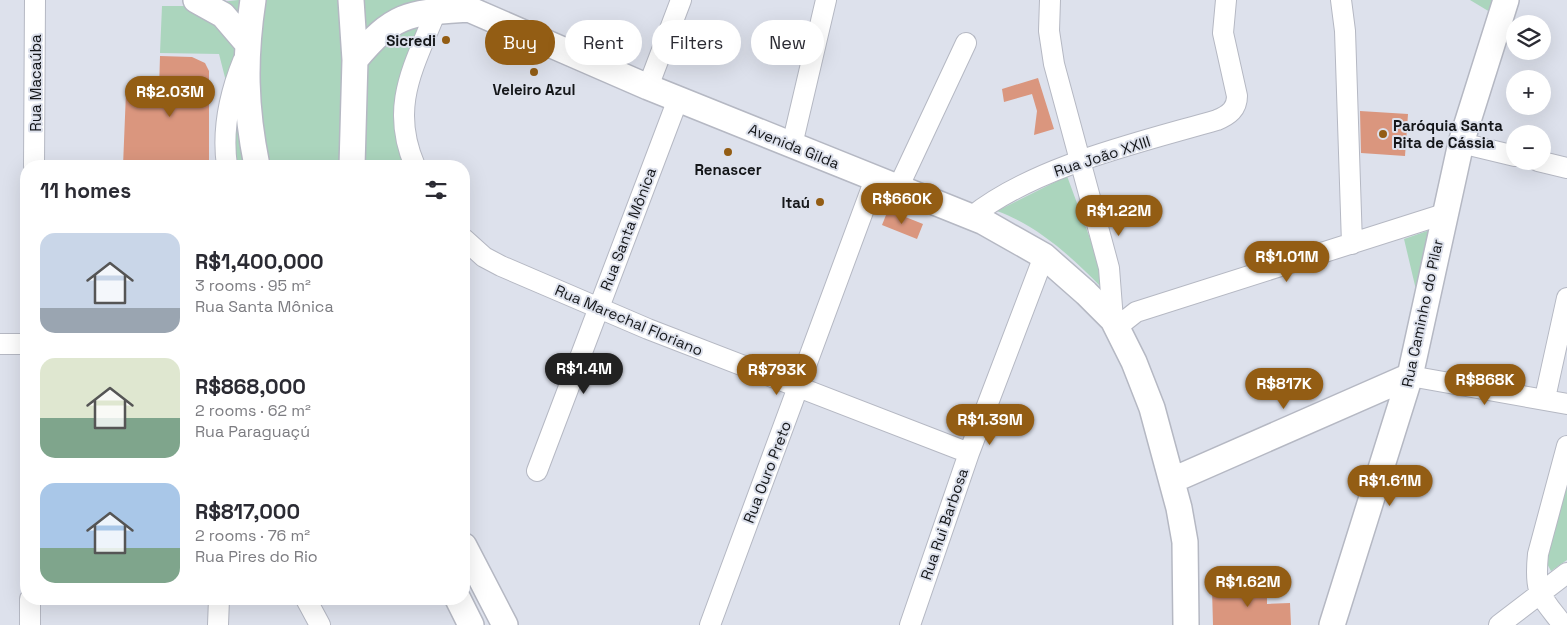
<!DOCTYPE html>
<html lang="en">
<head>
<meta charset="utf-8">
<style>
	:root { --surface:#fff; --page:#f7f7f7; --text:#2b2b33; --muted:#7c7c81; --accent:#935d14 }
	body { margin:0; font-family:"Space Grotesk",sans-serif; background:var(--page); color:var(--text); height:100vh; display:flex; flex-direction:column; font-size:19px; white-space:nowrap }
	* { box-sizing:border-box; margin:0 }
	p { font-size:16px; color:var(--muted) }
	.icon { flex:none; width:28px; height:28px; fill:none; stroke:currentColor; stroke-width:2; stroke-linecap:round; stroke-linejoin:round }
	.map { position:relative; flex:1; overflow:hidden }
	.sheet { position:absolute; left:20px; top:160px; width:450px; height:445px; display:flex; flex-direction:column; background:var(--surface); border-radius:20px; box-shadow:0 5px 20px #0002 }
	.sheet>* { flex:none }
	.top-card { position:absolute; left:485px; top:20px; width:475px; height:45px; display:flex; gap:10px }
	.buttons { position:absolute; left:1506px; top:15px; display:grid; gap:10px }
	.buttons a { display:grid; place-items:center; width:45px; height:45px; border-radius:50%; background:var(--surface); box-shadow:0 5px 20px #0002; font-size:25px }
	.price { position:absolute; translate:-50% -42px; padding:0 11px; border-radius:18px; background:var(--accent); color:#fff; font-size:16px; line-height:32px; filter:drop-shadow(0 1px 2px #0008) }
	.price::after { content:''; position:absolute; left:50%; top:30px; width:15px; height:11px; margin-left:-8px; background:inherit; clip-path:polygon(0 0,100% 0,50% 100%) }
	.price.on { background:#222; color:#fff }
	ul { padding:0; list-style:none }
	li { display:flex; align-items:center; gap:15px; height:125px; padding:0 20px }
	li span { display:grid; place-items:center; flex:none; width:140px; height:100px; border-radius:15px; color:#555 }
	li>.icon { margin-inline-start:auto }
	span .icon { width:60px; height:60px; fill:#fffc; stroke-width:1 }
	li b { font-size:21px }
	h2 { display:flex; justify-content:space-between; align-items:center; height:60px; padding:0 20px; font-size:21px }
	.pill { padding:0 18px; border-radius:22px; background:var(--surface); box-shadow:0 5px 20px #0002; font-size:18px; line-height:45px }
	.pill.on { background:var(--accent); color:#fff }
	.map>svg:first-child { display:block }
	.green { fill:#abd5bd }
	.building { fill:#da967e }
	.lines { fill:none; stroke-linecap:round; stroke-linejoin:round }
	.minor-casing { stroke:#b5b8c3; stroke-width:22 }
	.major-casing { stroke:#b5b8c3; stroke-width:28 }
	.minor { stroke:#fff; stroke-width:20 }
	.major { stroke:#fff; stroke-width:25 }
	.poi-dot { fill:#935d14; stroke:#dde1ec; stroke-width:2 }
	.labels { text-anchor:middle; dominant-baseline:central; stroke-width:4; stroke-linejoin:round; paint-order:stroke }
	.poi-label { font-size:15px; font-weight:bold; fill:#141619; stroke:#dde1ec; text-anchor:end }
	.street-label { font-size:15px; fill:#141619; stroke:#dde1ec }
</style>
</head>
<body>
<div class="map">
<svg width="1567" height="625" viewBox="0 0 1567 625">
	<rect width="100%" height="100%" fill="#dde1ec"/>
	<!-- green -->
	<path class="green" d="M238,0H430L399,85L407,166H234L233,109L219,54L160,53L162,6H187Z
		M1470,0H1494L1490,12Z
		M1067,176L1102,271V288C1072,257 1038,226 997,211Z
		M1430,230L1417,294L1404,239Z
		M1567,485V560L1551,571L1544,558Z"/>
	<!-- building -->
	<path class="building" d="M160,56L192,57L205,63L209,71V166H123L126,92L159,90Z
		M1038,78L1054,129L1034,135L1037,111L1032,94L1004,102L1002,89Z
		M1360,111L1408,114L1405,156L1361,153Z
		M888,210L923,224L917,239L882,225Z
		M1267,588V604L1290,603L1291,625H1213L1212,589Z"/>
	<g class="lines">
		<defs>
			<path id="minor" d="M1050,0L1049,31L1054,64L1109,268L1113,320
				M1341,0L1345,31L1352,244
				M648,87L681,0
				M1461,143L1515,156
				M792,145L826,0
				M1538,161L1567,168
				M34,166L35,0
				M227,166C222,131 230,93 243,61
				M415,166C389,106 414,67 436,11
				M898,188L966,43
				M971,217C1035,166 1138,143 1217,120C1229,115 1237,109 1237,96L1223,33L1226,0
				M464,239L484,257L501,266L648,329L969,453
				M1117,327L1136,312L1444,214
				M0,344H26
				M1410,376L1567,404
				M1545,398L1567,298
				M537,471L678,99
				M306,599L320,625
				M30,625V599
				M218,625L219,599
				M710,625L875,179
				M910,625L969,453L1044,256
				M1499,625L1567,573
				M1563,625C1540,595 1534,594 1538,554L1567,446"/>
			<path id="major" d="M196,0L223,15L247,43
				M253,0C244,59 245,107 257,166
				M351,0L355,60L352,166
				M448,0L648,87L984,222L1044,256L1086,293L1113,320L1134,362L1152,408L1179,508L1185,542L1186,625
				M355,60C395,12 409,13 469,9
				M1173,480L1410,376
				M464,546L505,625
				M458,599L471,625
				M1332,625L1410,376L1461,143L1506,0"/>
		</defs>
		<!-- minor casing -->
		<use href="#minor" class="minor-casing"/>
		<!-- major casing -->
		<use href="#major" class="major-casing"/>
		<!-- minor -->
		<use href="#minor" class="minor"/>
		<!-- major -->
		<use href="#major" class="major"/>
	</g>
	<!-- markers -->
	<g class="poi-dot">
		<circle cx="446" cy="40" r="5"/>
		<circle cx="534" cy="72" r="5"/>
		<circle cx="1383" cy="134" r="5"/>
		<circle cx="728" cy="152" r="5"/>
		<circle cx="820" cy="202" r="5"/>
	</g>
	<g class="labels">
		<!-- poi labels -->
		<g class="poi-label">
			<text x="436" y="40">Sicredi</text>
			<text x="534" y="89" text-anchor="middle">Veleiro Azul</text>
			<text x="1393" y="125" text-anchor="start">Paróquia Santa<tspan x="1393" dy="17">Rita de Cássia</tspan></text>
			<text x="728" y="169" text-anchor="middle">Renascer</text>
			<text x="810" y="202">Itaú</text>
		</g>
		<!-- street labels -->
		<g class="street-label">
			<text transform="translate(35 83) rotate(-90)">Rua Macaúba</text>
			<text transform="translate(794 146) rotate(22)">Avenida Gilda</text>
			<text transform="translate(1102 156) rotate(-18)">Rua João XXIII</text>
			<text transform="translate(628 229) rotate(-69)">Rua Santa Mônica</text>
			<text transform="translate(1422 313) rotate(-78)">Rua Caminho do Pilar</text>
			<text transform="translate(629 320) rotate(23)">Rua Marechal Floriano</text>
			<text transform="translate(767 472) rotate(-69)">Rua Ouro Preto</text>
			<text transform="translate(944 524) rotate(-71)">Rua Rui Barbosa</text>
		</g>
	</g>
</svg>
<div class="buttons">
<a><svg class="icon" aria-label="layers" viewBox="0 0 24 24"><path d="M12 4l9 5-9 5-9-5zM3 14l9 5 9-5"/></svg></a>
<a>+</a>
<a>−</a>
</div>
<b class="price" style="left:170px;top:118px">R$2.03M</b>
<b class="price" style="left:902px;top:225px">R$660K</b>
<b class="price" style="left:1119px;top:237px">R$1.22M</b>
<b class="price" style="left:1287px;top:283px">R$1.01M</b>
<b class="price on" style="left:584px;top:395px">R$1.4M</b>
<b class="price" style="left:777px;top:396px">R$793K</b>
<b class="price" style="left:1485px;top:406px">R$868K</b>
<b class="price" style="left:1284px;top:410px">R$817K</b>
<b class="price" style="left:990px;top:446px">R$1.39M</b>
<b class="price" style="left:1390px;top:507px">R$1.61M</b>
<b class="price" style="left:1248px;top:608px">R$1.62M</b>
<div class="top-card">
<a class="pill on">Buy</a>
<a class="pill">Rent</a>
<a class="pill">Filters</a>
<a class="pill">New</a>
</div>
<section class="sheet">
<h2>11 homes<svg class="icon" aria-label="filters" viewBox="0 0 24 24"><path d="M4 7h16M4 17h16"/><circle cx="9" cy="7" r="2"/><circle cx="15" cy="17" r="2"/></svg></h2>
<ul>
<li><span style="background:linear-gradient(#c9d6e8 75%,#9aa5b1 0)"><svg class="icon" aria-label="home" viewBox="0 0 24 24"><path d="M3 11l9-7 9 7M6 9v11h12V9"/></svg></span><div><b>R$1,400,000</b><p>3 rooms · 95 m²</p><p>Rua Santa Mônica</p></div></li>
<li><span style="background:linear-gradient(#dfe7d0 60%,#7fa58c 0)"><svg class="icon" aria-label="home" viewBox="0 0 24 24"><path d="M3 11l9-7 9 7M6 9v11h12V9"/></svg></span><div><b>R$868,000</b><p>2 rooms · 62 m²</p><p>Rua Paraguaçú</p></div></li>
<li><span style="background:linear-gradient(#a9c7e8 65%,#7fa58c 0)"><svg class="icon" aria-label="home" viewBox="0 0 24 24"><path d="M3 11l9-7 9 7M6 9v11h12V9"/></svg></span><div><b>R$817,000</b><p>2 rooms · 76 m²</p><p>Rua Pires do Rio</p></div></li>
</ul>
</section>
</div>
</body>
</html>
